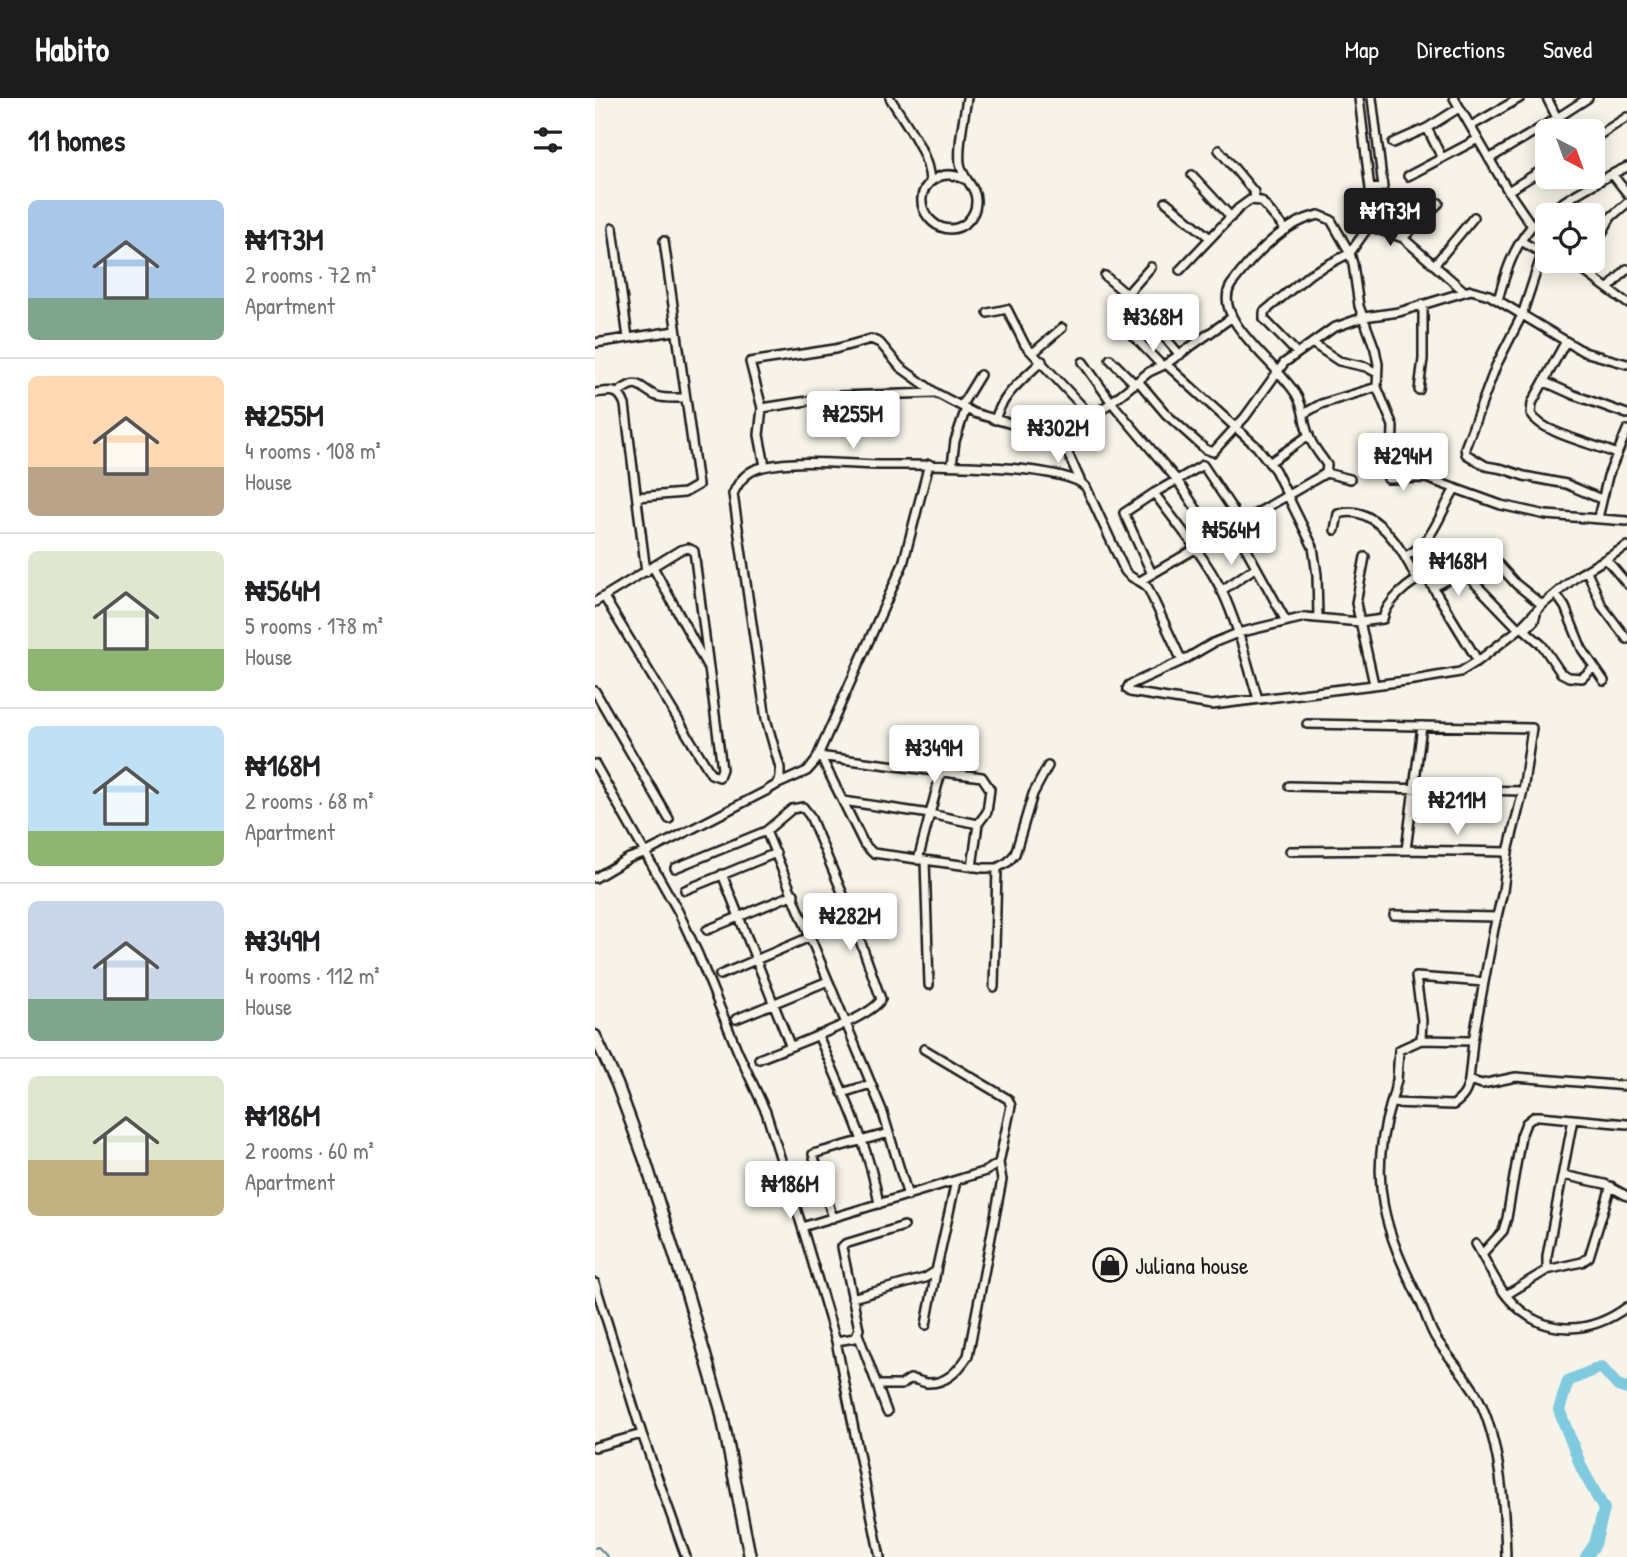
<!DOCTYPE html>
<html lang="en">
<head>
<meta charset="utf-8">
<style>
	:root { --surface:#fff; --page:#f6f6f6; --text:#202124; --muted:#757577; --line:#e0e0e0; --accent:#1c1c1c }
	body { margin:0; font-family:"Patrick Hand",sans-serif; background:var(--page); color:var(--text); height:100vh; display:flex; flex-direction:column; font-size:26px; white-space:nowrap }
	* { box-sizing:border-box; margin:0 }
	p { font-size:23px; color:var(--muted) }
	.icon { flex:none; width:38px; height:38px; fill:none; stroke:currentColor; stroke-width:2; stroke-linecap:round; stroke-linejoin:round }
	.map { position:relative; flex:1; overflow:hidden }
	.drawer { display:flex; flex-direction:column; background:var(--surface); width:595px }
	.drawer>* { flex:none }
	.needle { width:46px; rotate:139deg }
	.controls { position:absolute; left:940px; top:21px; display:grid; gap:14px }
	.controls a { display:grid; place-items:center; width:70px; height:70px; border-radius:10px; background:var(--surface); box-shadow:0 4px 18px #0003; font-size:35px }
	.price { position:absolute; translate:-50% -60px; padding:0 16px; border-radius:7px; background:#fff; color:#222; font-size:23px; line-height:46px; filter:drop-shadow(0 2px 4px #0008) }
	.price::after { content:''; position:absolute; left:50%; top:42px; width:21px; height:16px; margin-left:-10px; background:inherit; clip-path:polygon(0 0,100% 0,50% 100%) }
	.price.selected { background:var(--accent); color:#fff }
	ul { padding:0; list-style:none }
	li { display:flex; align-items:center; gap:21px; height:175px; padding:0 28px }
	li+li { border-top:2px solid var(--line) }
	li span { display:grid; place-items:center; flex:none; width:196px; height:140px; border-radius:10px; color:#555 }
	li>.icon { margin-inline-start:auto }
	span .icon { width:84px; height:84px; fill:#fffc; stroke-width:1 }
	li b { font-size:30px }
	h2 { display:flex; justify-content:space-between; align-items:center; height:84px; padding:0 28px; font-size:30px }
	header { display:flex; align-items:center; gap:42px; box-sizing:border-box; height:98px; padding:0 35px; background:var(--accent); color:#fff }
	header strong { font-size:33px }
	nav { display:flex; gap:38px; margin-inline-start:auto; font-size:24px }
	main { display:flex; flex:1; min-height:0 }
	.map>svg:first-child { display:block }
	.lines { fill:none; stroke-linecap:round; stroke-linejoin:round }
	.stream { stroke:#588492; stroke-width:2 }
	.river { stroke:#80cae0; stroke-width:12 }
	.street-casing { stroke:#1c1c1c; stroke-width:12 }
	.secondary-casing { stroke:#1c1c1c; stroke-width:15 }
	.street { stroke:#f7f3e8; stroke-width:7 }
	.secondary { stroke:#f7f3e8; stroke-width:10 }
	.labels { text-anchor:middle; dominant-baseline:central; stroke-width:7; stroke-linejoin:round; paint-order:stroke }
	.poi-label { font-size:24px; fill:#1c1c1c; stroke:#f7f3e8; text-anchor:start }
</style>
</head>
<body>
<header>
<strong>Habito</strong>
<nav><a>Map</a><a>Directions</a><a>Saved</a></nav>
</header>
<main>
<section class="drawer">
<h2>11 homes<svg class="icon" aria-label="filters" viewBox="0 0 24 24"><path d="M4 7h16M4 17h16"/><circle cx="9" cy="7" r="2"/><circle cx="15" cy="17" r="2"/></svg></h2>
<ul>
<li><span style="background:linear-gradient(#a9c7e8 70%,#7fa58c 0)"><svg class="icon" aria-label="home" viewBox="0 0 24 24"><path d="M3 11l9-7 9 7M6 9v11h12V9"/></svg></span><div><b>₦173M</b><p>2 rooms · 72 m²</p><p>Apartment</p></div></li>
<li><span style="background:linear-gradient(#ffd9b3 65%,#b9a48a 0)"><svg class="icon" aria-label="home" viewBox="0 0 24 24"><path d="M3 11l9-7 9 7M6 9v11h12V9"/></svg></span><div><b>₦255M</b><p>4 rooms · 108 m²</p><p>House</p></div></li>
<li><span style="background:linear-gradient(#dfe7d0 70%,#8fb573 0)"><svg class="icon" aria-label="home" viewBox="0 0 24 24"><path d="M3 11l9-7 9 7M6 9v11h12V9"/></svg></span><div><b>₦564M</b><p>5 rooms · 178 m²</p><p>House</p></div></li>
<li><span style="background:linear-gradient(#bfe0f5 75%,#8fb573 0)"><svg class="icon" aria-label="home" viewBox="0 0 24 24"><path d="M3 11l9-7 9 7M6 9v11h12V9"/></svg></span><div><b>₦168M</b><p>2 rooms · 68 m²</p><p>Apartment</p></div></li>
<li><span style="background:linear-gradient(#c9d6e8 70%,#7fa58c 0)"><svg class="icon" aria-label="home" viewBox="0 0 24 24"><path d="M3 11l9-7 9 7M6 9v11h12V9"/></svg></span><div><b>₦349M</b><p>4 rooms · 112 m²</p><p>House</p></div></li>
<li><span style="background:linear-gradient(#dfe7d0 60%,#c2b280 0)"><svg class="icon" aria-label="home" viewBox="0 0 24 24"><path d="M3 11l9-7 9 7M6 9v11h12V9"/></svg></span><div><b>₦186M</b><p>2 rooms · 60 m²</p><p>Apartment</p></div></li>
</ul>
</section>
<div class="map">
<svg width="1032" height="1459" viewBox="0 0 1032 1459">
	<rect width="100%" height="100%" fill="#f7f3e8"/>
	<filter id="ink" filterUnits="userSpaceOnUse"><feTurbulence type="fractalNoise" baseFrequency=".0143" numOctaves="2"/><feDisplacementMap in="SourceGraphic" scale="14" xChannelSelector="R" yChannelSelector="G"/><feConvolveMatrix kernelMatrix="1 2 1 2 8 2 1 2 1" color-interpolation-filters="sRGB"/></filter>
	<g filter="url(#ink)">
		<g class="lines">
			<!-- stream -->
			<path class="stream" d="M0,1450L3,1449L13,1459"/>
			<!-- river -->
			<path class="river" d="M991,1459L1000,1446L1009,1411L987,1371L964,1312L973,1283L1006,1269L1023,1288L1032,1291"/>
			<defs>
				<path id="street" d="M295,0C310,25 334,54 335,84
					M764,0L775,91L788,89L777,0
					M859,0L913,93L937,128
					M952,0L962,20L993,0
					M876,28L925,0
					M832,30L847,60
					M998,41L1032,19
					M798,45L832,30L864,10
					M624,52L659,94L660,101
					M894,61L962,20L970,33
					M998,71L1006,81
					M1017,76L1032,95
					M597,77L636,119
					M813,78L883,41
					M369,81C359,76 348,75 338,82C308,103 345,148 372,124C377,119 381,112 381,104C382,88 367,82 365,65C363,44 369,21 372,0
					M775,91L772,123L774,128L808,140L869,193
					M913,93L952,69
					M571,104L615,140
					M18,130L33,240
					M808,140L844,105
					M926,143L952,158
					M998,151L1016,119L1032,105
					M947,156L927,217L901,268L870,350L871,356L891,368L908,371L929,378L971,386L1006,401
					M964,163L986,171L1032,205
					M840,166L879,119
					M585,172L644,110L655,102L666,103L691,132
					M510,178L537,201L585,257
					M1013,191L1032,171
					M532,196L556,169
					M903,202C910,176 918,150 936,129C953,110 1008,80 1032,69
					M393,215L412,211L430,247L497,319
					M534,233L567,268
					M971,243L937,305L936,316C948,336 1000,346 1022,356
					M0,245L80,233
					M717,245L744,263L771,269L782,275
					M438,255L467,230
					M702,255L669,221V214L715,176L755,155L774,128
					M515,261L540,286
					M488,264L517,305L582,382L608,367L638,412L643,436L691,523
					M571,266L662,349L680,372L718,449L722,477L723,519
					M543,283L571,316L610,351L618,354L650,319L689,265L738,230L769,219L804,214L876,192L894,197L989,254L1032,266
					M950,284L979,297L1032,316
					M824,292L828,261V206
					M24,294C44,279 43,289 61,298C69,301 82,300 91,300
					M0,295C16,293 24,290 30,307L51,474
					M366,308L385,277
					M167,310L245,298L340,295
					M710,315L726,306L782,289
					M400,322C407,297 428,281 447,263
					M465,338L486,384
					M674,365L714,337
					M357,367L360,343L371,310
					M170,368L164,337L167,310L155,264L240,251L276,241L285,245L305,269L341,295L379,315L461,339L475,329L500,317L554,274L571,266L636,220
					M731,375L755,381
					M42,399L89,395L103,387L69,143
					M1003,420L1013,378L1032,332
					M740,432L743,416C781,404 809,454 822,482
					M620,439L582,382L559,395C583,427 609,458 627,493C643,527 652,565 663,601
					M894,456L921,486L947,507
					M811,458C840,443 844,416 860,391
					M770,459L761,505L779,586
					M1011,461L1032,486
					M58,469L111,566
					M992,473L1007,508L1032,541
					M557,476L529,415L559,395
					M545,483L731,375L732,367C724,355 714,344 711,329C708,318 708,308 702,298C686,268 615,221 636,187C657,159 689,124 724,117L736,122L755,155L758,166L764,208L780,251L783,266L782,289L798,328L797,360L793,381L831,380L906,407L951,417L1032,423
					M839,489L866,475L871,476L924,531
					M626,493L661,469
					M961,496L970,509L987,551L1009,583
					M0,504L85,452L93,450L99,453L127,671L124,679L116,676L9,499
					M941,516L939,523L930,532L947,547L966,575L974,579L987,580L999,569
					M587,563L534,587L532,591L535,594L617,607L819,582L865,574L883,563L924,531L947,507L982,478L1032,448
					M0,593L74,721
					M712,626L937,630L928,693L913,754L908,793L899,831L878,943L874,982
					M223,658L387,679L395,691L392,714L383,726L377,769
					M226,659L269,746L278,755L388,770H402L413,764L420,756L438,696L453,668
					M0,666L83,813L103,856L143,954L171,1014L207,1129
					M346,674L335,716L383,726
					M183,686L212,673L220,664L308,466L334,366
					M694,688L928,693
					M248,703L335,716L323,762
					M811,752L827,628
					M695,753L811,752L913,754
					M330,762L334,887
					M80,770L171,733L287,1012L313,1098
					M127,776L195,947
					M0,780L34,760L52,754L171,693L181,687L185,680V670L171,621L138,396C144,382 153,372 168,369C207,360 252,367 291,367C328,367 469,365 491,389L530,473C536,482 547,482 553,490L587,563L618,545L643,535L710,519L765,524L788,521C791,504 815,483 831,478L883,563
					M90,792L181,755
					M799,817L902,819
					M209,824L252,806
					M112,832L199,796
					M125,877L215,839
					M399,889L402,770
					M141,921L233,883
					M223,937C246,991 274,1047 284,1106
					M826,942L878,943
					M164,961C187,951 278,920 286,901L252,806L215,718L208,709L197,711L171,733
					M247,995L276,986
					M796,1005L802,982L804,952L826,942L827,922L821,879L889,884
					M968,1077L1010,1086L1032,1098
					M238,1120L218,1056L294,1035
					M881,1146C892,1164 900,1186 915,1202C948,1239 994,1237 1032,1209
					M887,1156L908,1133L912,1120L926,1038L931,1025L940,1018H945L1032,1026
					M952,1172V1158L978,1021
					M0,1185L47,1336
					M911,1197L952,1172L987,1164L994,1159L1016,1088
					M257,1200L330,1180L341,1173L361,1083
					M331,1227L341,1174
					M263,1236L292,1314
					M241,1243L260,1240L264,1231L247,1149L250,1146L309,1128
					M282,1287H306L315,1281C321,1281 326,1284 332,1285C351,1286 363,1273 373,1258L407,1082L404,1065
					M0,1349L47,1336L91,1459
					M285,1459L241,1243L207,1129L391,1073L404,1065L416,1008L413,1001L329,951
					M911,1459C910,1414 905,1349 887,1308C877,1284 856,1263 842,1242C834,1230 831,1216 825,1203C790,1134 772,1082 796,1005L858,1007C868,1000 872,994 874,982L887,986L921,979L1032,988"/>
				<path id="secondary" d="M0,938L22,986L51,1065L93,1199L126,1312L155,1459"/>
			</defs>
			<!-- street casing -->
			<use href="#street" class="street-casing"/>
			<!-- secondary casing -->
			<use href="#secondary" class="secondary-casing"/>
			<!-- street -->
			<use href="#street" class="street"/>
			<!-- secondary -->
			<use href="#secondary" class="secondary"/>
		</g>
	</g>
	<!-- icons -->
	<defs>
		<symbol id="shop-ring" viewBox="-11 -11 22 22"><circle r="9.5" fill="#f7f3e8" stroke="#1c1c1c" stroke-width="1.5"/><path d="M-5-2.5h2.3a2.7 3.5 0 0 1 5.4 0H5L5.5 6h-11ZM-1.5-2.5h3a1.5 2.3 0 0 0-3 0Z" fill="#1c1c1c"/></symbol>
	</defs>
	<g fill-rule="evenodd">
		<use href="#shop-ring" x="496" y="1148" width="38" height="38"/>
	</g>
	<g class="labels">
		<!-- poi labels -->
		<g class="poi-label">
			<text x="540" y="1167">Juliana house</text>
		</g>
	</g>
</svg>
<div class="controls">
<a><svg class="needle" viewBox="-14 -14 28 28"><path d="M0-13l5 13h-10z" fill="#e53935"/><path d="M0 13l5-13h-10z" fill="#757577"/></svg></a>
<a><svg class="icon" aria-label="locate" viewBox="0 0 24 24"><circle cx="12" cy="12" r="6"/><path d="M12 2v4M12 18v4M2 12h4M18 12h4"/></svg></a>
</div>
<b class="price selected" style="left:795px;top:150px">₦173M</b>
<b class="price" style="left:558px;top:256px">₦368M</b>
<b class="price" style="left:258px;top:353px">₦255M</b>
<b class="price" style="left:463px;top:367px">₦302M</b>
<b class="price" style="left:808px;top:395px">₦294M</b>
<b class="price" style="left:636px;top:469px">₦564M</b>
<b class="price" style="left:863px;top:500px">₦168M</b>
<b class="price" style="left:339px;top:687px">₦349M</b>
<b class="price" style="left:862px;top:739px">₦211M</b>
<b class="price" style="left:255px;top:855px">₦282M</b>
<b class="price" style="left:195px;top:1123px">₦186M</b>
</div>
</main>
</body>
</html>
